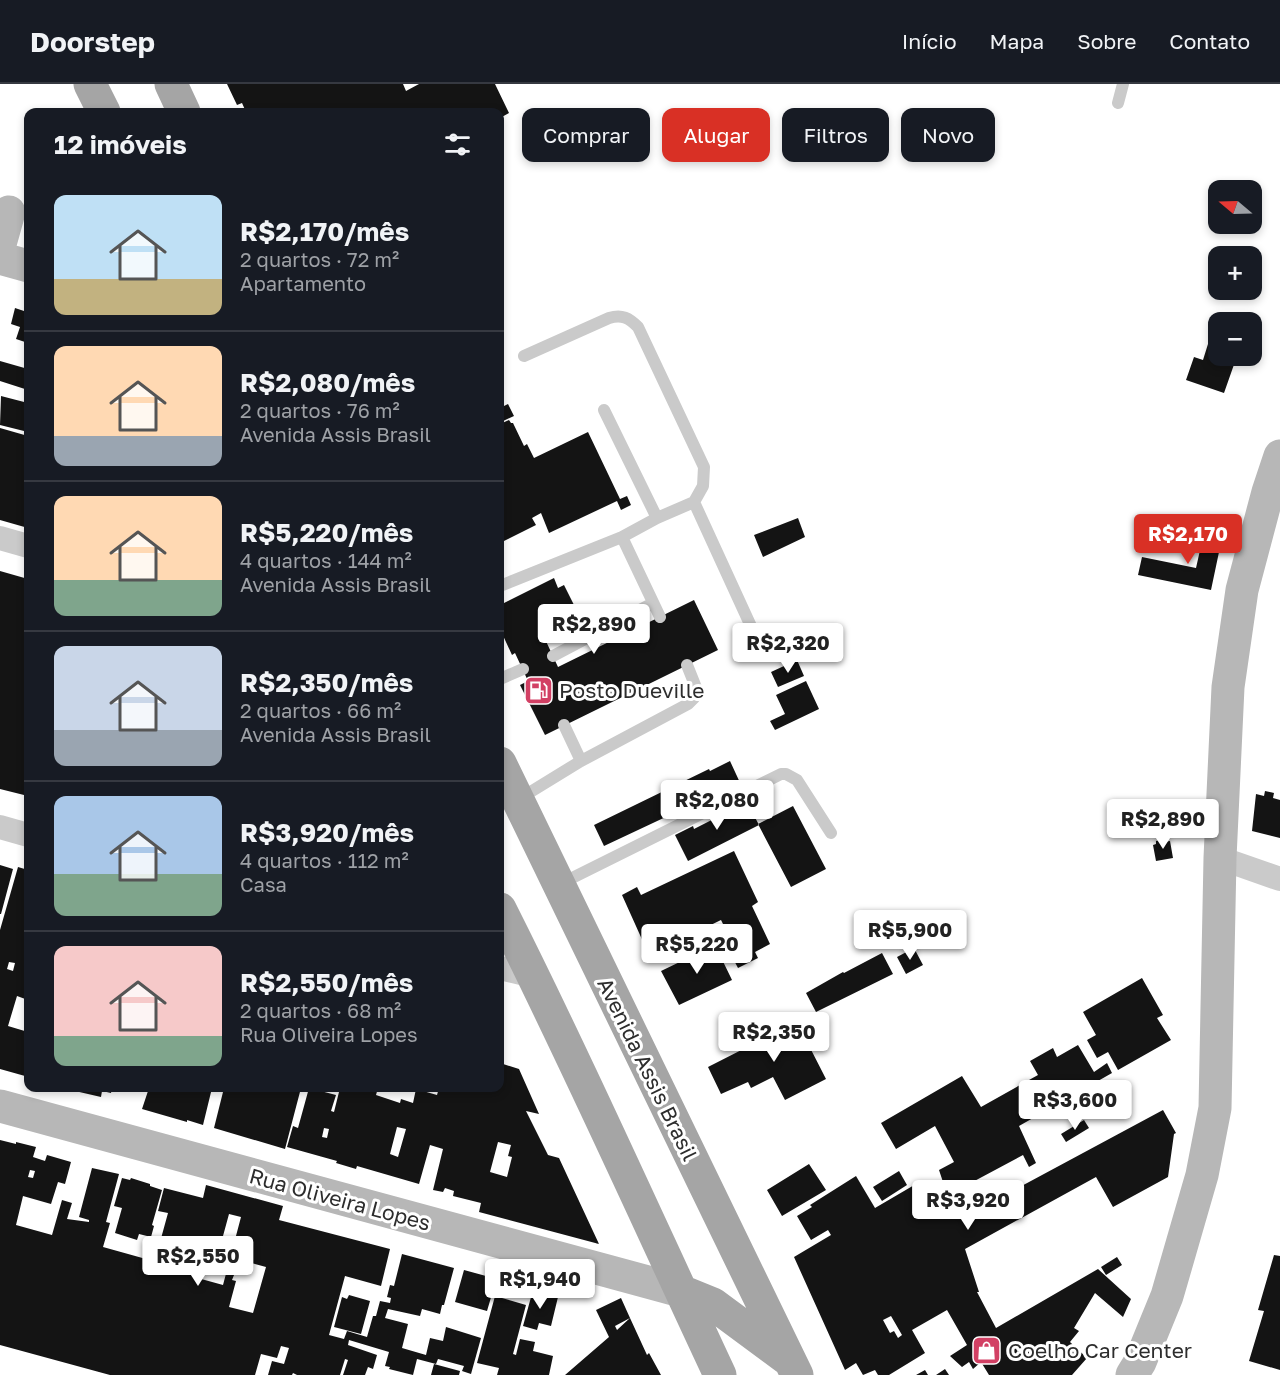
<!DOCTYPE html>
<html lang="pt">
<head>
<meta charset="utf-8">
<style>
	:root { --surface:#171b24; --page:#20242c; --text:#f1f3f6; --muted:#9ea1a6; --line:#363941; --accent:#d93025 }
	body { margin:0; font-family:"Golos Text",sans-serif; background:var(--page); color:var(--text); height:100vh; display:flex; flex-direction:column; font-size:22px; white-space:nowrap }
	* { box-sizing:border-box; margin:0 }
	p { font-size:20px; color:var(--muted) }
	.icon { flex:none; width:33px; height:33px; fill:none; stroke:currentColor; stroke-width:2; stroke-linecap:round; stroke-linejoin:round }
	.map { position:relative; flex:1; overflow:hidden }
	.panel { position:absolute; left:24px; top:24px; width:480px; height:984px; display:flex; flex-direction:column; background:var(--surface); border-radius:12px; box-shadow:0 3px 9px #0003 }
	.panel>* { flex:none }
	.hud { position:absolute; left:522px; top:24px; width:570px; height:54px; display:flex; gap:12px }
	.needle { width:39px; rotate:289deg }
	.tools { position:absolute; left:1208px; top:96px; display:grid; gap:12px }
	.tools a { display:grid; place-items:center; width:54px; height:54px; border-radius:12px; background:var(--surface); box-shadow:0 3px 9px #0003; font-size:30px }
	.price { position:absolute; translate:-50% -51px; padding:0 14px; border-radius:6px; background:#fff; color:#222; font-size:20px; line-height:39px; filter:drop-shadow(0 2px 3px #0008) }
	.price::after { content:''; position:absolute; left:50%; top:36px; width:18px; height:14px; margin-left:-9px; background:inherit; clip-path:polygon(0 0,100% 0,50% 100%) }
	.price.current { background:var(--accent); color:#fff }
	ul { padding:0; list-style:none }
	li { display:flex; align-items:center; gap:18px; height:150px; padding:0 30px }
	li+li { border-top:2px solid var(--line) }
	li span { display:grid; place-items:center; flex:none; width:168px; height:120px; border-radius:12px; color:#555 }
	li>.icon { margin-inline-start:auto }
	span .icon { width:72px; height:72px; fill:#fffc; stroke-width:1 }
	li b { font-size:26px }
	h2 { display:flex; justify-content:space-between; align-items:center; height:72px; padding:0 30px; font-size:26px }
	.tag { padding:0 21px; border-radius:12px; background:var(--surface); box-shadow:0 3px 9px #0003; font-size:21px; line-height:54px }
	.tag.current { background:var(--accent); color:#fff }
	header { display:flex; align-items:center; gap:36px; box-sizing:border-box; height:84px; padding:0 30px; background:var(--surface); border-bottom:2px solid var(--line) }
	header strong { font-size:28px }
	nav { display:flex; gap:33px; margin-inline-start:auto; font-size:21px }
	.map>svg:first-child { display:block }
	.building { fill:#141414; fill-rule:evenodd }
	.lines { fill:none; stroke-linecap:round; stroke-linejoin:round }
	.lane { stroke:#cacaca; stroke-width:12 }
	.street { stroke:#cacaca; stroke-width:24 }
	.secondary { stroke:#b7b7b7; stroke-width:33 }
	.primary { stroke:#a5a5a5; stroke-width:33 }
	.labels { text-anchor:middle; dominant-baseline:central; stroke-width:6; stroke-linejoin:round; paint-order:stroke }
	.poi-label { font-size:21px; fill:#2d2d2d; stroke:#fff; text-anchor:start }
	.street-label { font-size:21px; fill:#2d2d2d; stroke:#fff }
</style>
</head>
<body>
<header>
<strong>Doorstep</strong>
<nav><a>Início</a><a>Mapa</a><a>Sobre</a><a>Contato</a></nav>
</header>
<div class="map">
<svg width="1280" height="1291" viewBox="0 0 1280 1291">
	<rect width="100%" height="100%" fill="#fff"/>
	<!-- building -->
	<path class="building" d="M227,0H403L406,7L419,0H495L509,29L500,34V28H246L242,19L237,21Z
		M28,213V259L16,255L20,243L11,240L15,224L24,227Z
		M1208,260L1218,264V272H1237L1224,309L1186,296L1194,273L1203,276Z
		M0,277L28,285V306L0,297Z
		M1,312L28,319V348L0,341Z
		M508,320L514,332L501,338L500,324Z
		M509,336L511,339H513L524,362L527,360L534,374L588,348L620,415L627,412L631,421L621,426L617,417L549,449L541,429L532,434L536,441L500,459V340Z
		M0,344L28,352V444L0,436Z
		M798,434L805,453L763,473L754,451Z
		M1205,444L1223,449L1211,506L1138,491L1142,473L1196,484Z
		M0,487L28,495V712L0,705Z
		M554,494L558,504L564,501L581,535L575,538L576,540L545,555L558,583L694,516L718,566L545,651L520,601L528,597L515,569L512,571L500,545V521Z
		M797,576L804,592L778,603L771,588Z
		M806,597L819,625L775,646L770,637L785,630L776,611Z
		M730,677L742,703L723,712L721,707L604,762L594,741L709,685L710,687Z
		M1265,707L1274,709L1273,714L1280,716V754L1252,747L1256,710L1264,712Z
		M747,718L759,741L688,777L675,751L693,742L694,745Z
		M793,722L826,785L791,803L758,740Z
		M1164,755V758L1170,757L1173,774L1156,777L1153,761L1156,760V757Z
		M734,767L758,818L752,822L770,860L755,868L758,874L738,884L729,867L735,864L721,836L649,871L622,811L637,803L641,811Z
		M0,781L13,785L1,830H0Z
		M18,783L28,786V916L17,912L8,942L28,948V988H26L25,992L0,985V846ZM9,878L15,879L13,887L7,885Z
		M715,861L732,896L679,921L661,887Z
		M914,864L923,881L906,890L897,873Z
		M882,869L893,890L816,928L806,909L843,888L844,889Z
		M1142,894L1163,931L1157,934L1171,956L1118,986L1108,968L1097,974L1087,956L1096,951L1083,928Z
		M811,928L818,942L803,950L826,995L785,1016L773,993L751,1004L748,998L721,1010L708,983L765,954L771,967L781,962L775,950Z
		M1078,961L1094,988L1107,979L1112,989L1019,1042L1036,1079L1029,1083L1023,1071L967,1101L977,1126L1163,1026L1176,1049L1174,1050L1168,1093L1113,1123L1096,1093L965,1165L979,1208H977L996,1244L1098,1185L1131,1215L1123,1233L1095,1209L1074,1244L1079,1247L1070,1258L1087,1274L1072,1291H989L981,1278L973,1285L969,1278L962,1283L950,1272L967,1261L947,1226L912,1246L925,1269L889,1291H878L875,1286L863,1291L856,1279L845,1286L794,1173L831,1151L828,1146L811,1156L797,1132L812,1123L810,1121L856,1092L875,1124L916,1100L925,1116L945,1104L939,1086L954,1078L935,1042L896,1065L881,1039L962,992L981,1023L1038,991L1030,977L1053,964L1057,973ZM891,1232L902,1251L898,1254L894,1247L890,1249L883,1236Z
		M500,979L519,985L539,1030L526,1027L548,1071L559,1074L599,1160L479,1128L481,1119L453,1112L454,1107L445,1104L443,1108L433,1106L443,1065L430,1061L419,1100L357,1082L356,1085L336,1079L337,1077L287,1063L293,1042L298,1044L309,1004L336,1011L331,1027L334,1028L340,1004H378L376,1011L400,1019L401,1015L413,1019L416,1005L437,1011L439,1004H447L458,1007L459,1004H500ZM397,1043L406,1045L398,1073L390,1070ZM324,1044L329,1045L327,1054L322,1053ZM498,1058L511,1061L508,1072L512,1073L507,1093L490,1088Z
		M76,1004H112L111,1009L102,1007L101,1013L75,1007Z
		M149,1004H212L203,1041L187,1036V1038L142,1025Z
		M224,1004H301L285,1065L214,1044Z
		M1083,1014L1088,1024L1076,1029L1072,1019Z
		M1084,1036L1089,1044L1066,1058L1061,1050Z
		M0,1056L16,1060V1058L36,1063L33,1073L45,1077L47,1071L71,1078L65,1100L58,1098L51,1120L23,1112L16,1141L52,1151L62,1116L72,1119L67,1135L89,1138V1136L79,1133L92,1084L119,1090L106,1138L110,1139L103,1163L146,1175V1176L184,1186L187,1177L157,1169L168,1129L158,1127L164,1104L203,1114L206,1101L283,1122L279,1136L390,1165L381,1202L345,1192L329,1251L344,1255L347,1247L367,1253L373,1232H376L380,1217L390,1219L391,1214L387,1213L390,1201L394,1202L402,1170L454,1184L444,1221H442L440,1230L422,1225L420,1232L388,1225L385,1234L408,1240L402,1264L426,1271L430,1254L443,1257L446,1243L481,1254L471,1290L462,1287L464,1282L438,1275L436,1280L417,1275L413,1291L389,1285L390,1283L385,1282L389,1268L349,1256L348,1261L377,1271L373,1285L368,1283L365,1291H343L348,1276L345,1275L340,1291H297L293,1289L292,1291H268L272,1277L284,1280L289,1264L281,1262L277,1274L261,1270L255,1291H110L0,1261ZM30,1086L35,1087L33,1094L28,1093ZM229,1130L241,1133L223,1201L194,1193L203,1158L220,1163ZM184,1153L193,1155L191,1162L182,1159ZM240,1176L266,1183L253,1229L229,1223L236,1197L232,1196Z
		M809,1080L826,1106L782,1132L767,1106Z
		M899,1087L907,1101L882,1117L873,1103Z
		M122,1094L130,1096L131,1094L150,1100V1102L162,1106L152,1141L154,1142L151,1153L139,1150L137,1156L115,1149L122,1124L114,1122Z
		M1274,1171L1280,1172V1286L1249,1277L1264,1227L1258,1226Z
		M1117,1173L1122,1181L1106,1191L1101,1183Z
		M464,1186L497,1195L498,1189L512,1193L506,1214L492,1210L487,1227L455,1218Z
		M533,1206L558,1213L551,1242L539,1239L537,1246L523,1242Z
		M349,1211L370,1217L361,1250L334,1243L342,1213L347,1215Z
		M495,1212L526,1221L513,1270L516,1271L520,1255L535,1258L533,1267L553,1272L549,1291H497L499,1284L477,1279Z
		M621,1214L630,1234L615,1242L617,1246L630,1234L647,1271L649,1269L661,1291H565L609,1253L596,1226Z
		M434,1280L460,1287L459,1291H431Z
		M945,1285L949,1291H936Z
		M925,1286L928,1291H916Z"/>
	<g class="lines">
		<!-- lane -->
		<path class="lane" d="M1118,19L1123,0
			M524,272L609,234C622,230 629,234 638,243L704,383L703,402L694,418
			M604,326L657,434
			M622,453L657,434L694,418L760,562
			M500,502L622,453L660,533
			M553,572L653,519
			M500,595L523,585
			M564,641L581,677
			M519,715L581,677L688,620L694,614L697,606L687,581
			M560,800L781,690H786L797,696L831,749"/>
		<!-- street -->
		<path class="street" d="M0,454L28,462
			M0,743L28,751
			M1220,774L1280,795
			M500,884L534,892"/>
		<!-- secondary -->
		<path class="secondary" d="M0,160L9,128
			M0,174L28,182
			M0,1022L681,1207
			M1132,1291L1140,1278L1167,1212L1202,1091L1215,1024L1220,774L1228,603L1242,506L1268,408L1280,372"/>
		<!-- primary -->
		<path class="primary" d="M90,0L104,28
			M171,0L184,28
			M500,679L797,1291
			M500,825C577,978 647,1135 720,1291
			M681,1207L713,1220L786,1274"/>
	</g>
	<!-- icons -->
	<defs>
		<symbol id="fuel-square" viewBox="-11 -11 22 22"><rect x="-9" y="-9" width="18" height="18" rx="4" fill="#d24064" stroke="#fff"/><path d="M-5.5-6h7V0h2V4h1.3V-2.5L3-4.5l.8-.8L6-3V5H2.5V1h-1V6h-7ZM-4.2-4.7v3.2H.2V-4.7Z" fill="#fff"/></symbol>
		<symbol id="shop-square" viewBox="-11 -11 22 22"><rect x="-9" y="-9" width="18" height="18" rx="4" fill="#d24064" stroke="#fff"/><path d="M-5-2.5h2.3a2.7 3.5 0 0 1 5.4 0H5L5.5 6h-11ZM-1.5-2.5h3a1.5 2.3 0 0 0-3 0Z" fill="#fff"/></symbol>
	</defs>
	<g fill-rule="evenodd">
		<use href="#fuel-square" x="522" y="590" width="33" height="33"/>
		<use href="#shop-square" x="970" y="1250" width="33" height="33"/>
	</g>
	<g class="labels">
		<!-- poi labels -->
		<g class="poi-label">
			<text x="559" y="606">Posto Dueville</text>
			<text x="1008" y="1266">Coelho Car Center</text>
		</g>
		<!-- street labels -->
		<g class="street-label">
			<text transform="translate(648 985) rotate(64)">Avenida Assis Brasil</text>
			<text transform="translate(340 1115) rotate(15)">Rua Oliveira Lopes</text>
		</g>
	</g>
</svg>
<div class="tools">
<a><svg class="needle" viewBox="-14 -14 28 28"><path d="M0-13l5 13h-10z" fill="#e53935"/><path d="M0 13l5-13h-10z" fill="#9ea1a6"/></svg></a>
<a>+</a>
<a>−</a>
</div>
<b class="price current" style="left:1188px;top:481px">R$2,170</b>
<b class="price" style="left:594px;top:571px">R$2,890</b>
<b class="price" style="left:788px;top:590px">R$2,320</b>
<b class="price" style="left:717px;top:747px">R$2,080</b>
<b class="price" style="left:1163px;top:766px">R$2,890</b>
<b class="price" style="left:910px;top:877px">R$5,900</b>
<b class="price" style="left:697px;top:891px">R$5,220</b>
<b class="price" style="left:774px;top:979px">R$2,350</b>
<b class="price" style="left:1075px;top:1047px">R$3,600</b>
<b class="price" style="left:968px;top:1147px">R$3,920</b>
<b class="price" style="left:198px;top:1203px">R$2,550</b>
<b class="price" style="left:540px;top:1226px">R$1,940</b>
<div class="hud">
<a class="tag">Comprar</a>
<a class="tag current">Alugar</a>
<a class="tag">Filtros</a>
<a class="tag">Novo</a>
</div>
<section class="panel">
<h2>12 imóveis<svg class="icon" aria-label="filters" viewBox="0 0 24 24"><path d="M4 7h16M4 17h16"/><circle cx="9" cy="7" r="2"/><circle cx="15" cy="17" r="2"/></svg></h2>
<ul>
<li><span style="background:linear-gradient(#bfe0f5 70%,#c2b280 0)"><svg class="icon" aria-label="home" viewBox="0 0 24 24"><path d="M3 11l9-7 9 7M6 9v11h12V9"/></svg></span><div><b>R$2,170/mês</b><p>2 quartos · 72 m²</p><p>Apartamento</p></div></li>
<li><span style="background:linear-gradient(#ffd9b3 75%,#9aa5b1 0)"><svg class="icon" aria-label="home" viewBox="0 0 24 24"><path d="M3 11l9-7 9 7M6 9v11h12V9"/></svg></span><div><b>R$2,080/mês</b><p>2 quartos · 76 m²</p><p>Avenida Assis Brasil</p></div></li>
<li><span style="background:linear-gradient(#ffd9b3 70%,#7fa58c 0)"><svg class="icon" aria-label="home" viewBox="0 0 24 24"><path d="M3 11l9-7 9 7M6 9v11h12V9"/></svg></span><div><b>R$5,220/mês</b><p>4 quartos · 144 m²</p><p>Avenida Assis Brasil</p></div></li>
<li><span style="background:linear-gradient(#c9d6e8 70%,#9aa5b1 0)"><svg class="icon" aria-label="home" viewBox="0 0 24 24"><path d="M3 11l9-7 9 7M6 9v11h12V9"/></svg></span><div><b>R$2,350/mês</b><p>2 quartos · 66 m²</p><p>Avenida Assis Brasil</p></div></li>
<li><span style="background:linear-gradient(#a9c7e8 65%,#7fa58c 0)"><svg class="icon" aria-label="home" viewBox="0 0 24 24"><path d="M3 11l9-7 9 7M6 9v11h12V9"/></svg></span><div><b>R$3,920/mês</b><p>4 quartos · 112 m²</p><p>Casa</p></div></li>
<li><span style="background:linear-gradient(#f6c9c9 75%,#7fa58c 0)"><svg class="icon" aria-label="home" viewBox="0 0 24 24"><path d="M3 11l9-7 9 7M6 9v11h12V9"/></svg></span><div><b>R$2,550/mês</b><p>2 quartos · 68 m²</p><p>Rua Oliveira Lopes</p></div></li>
</ul>
</section>
</div>
</body>
</html>
